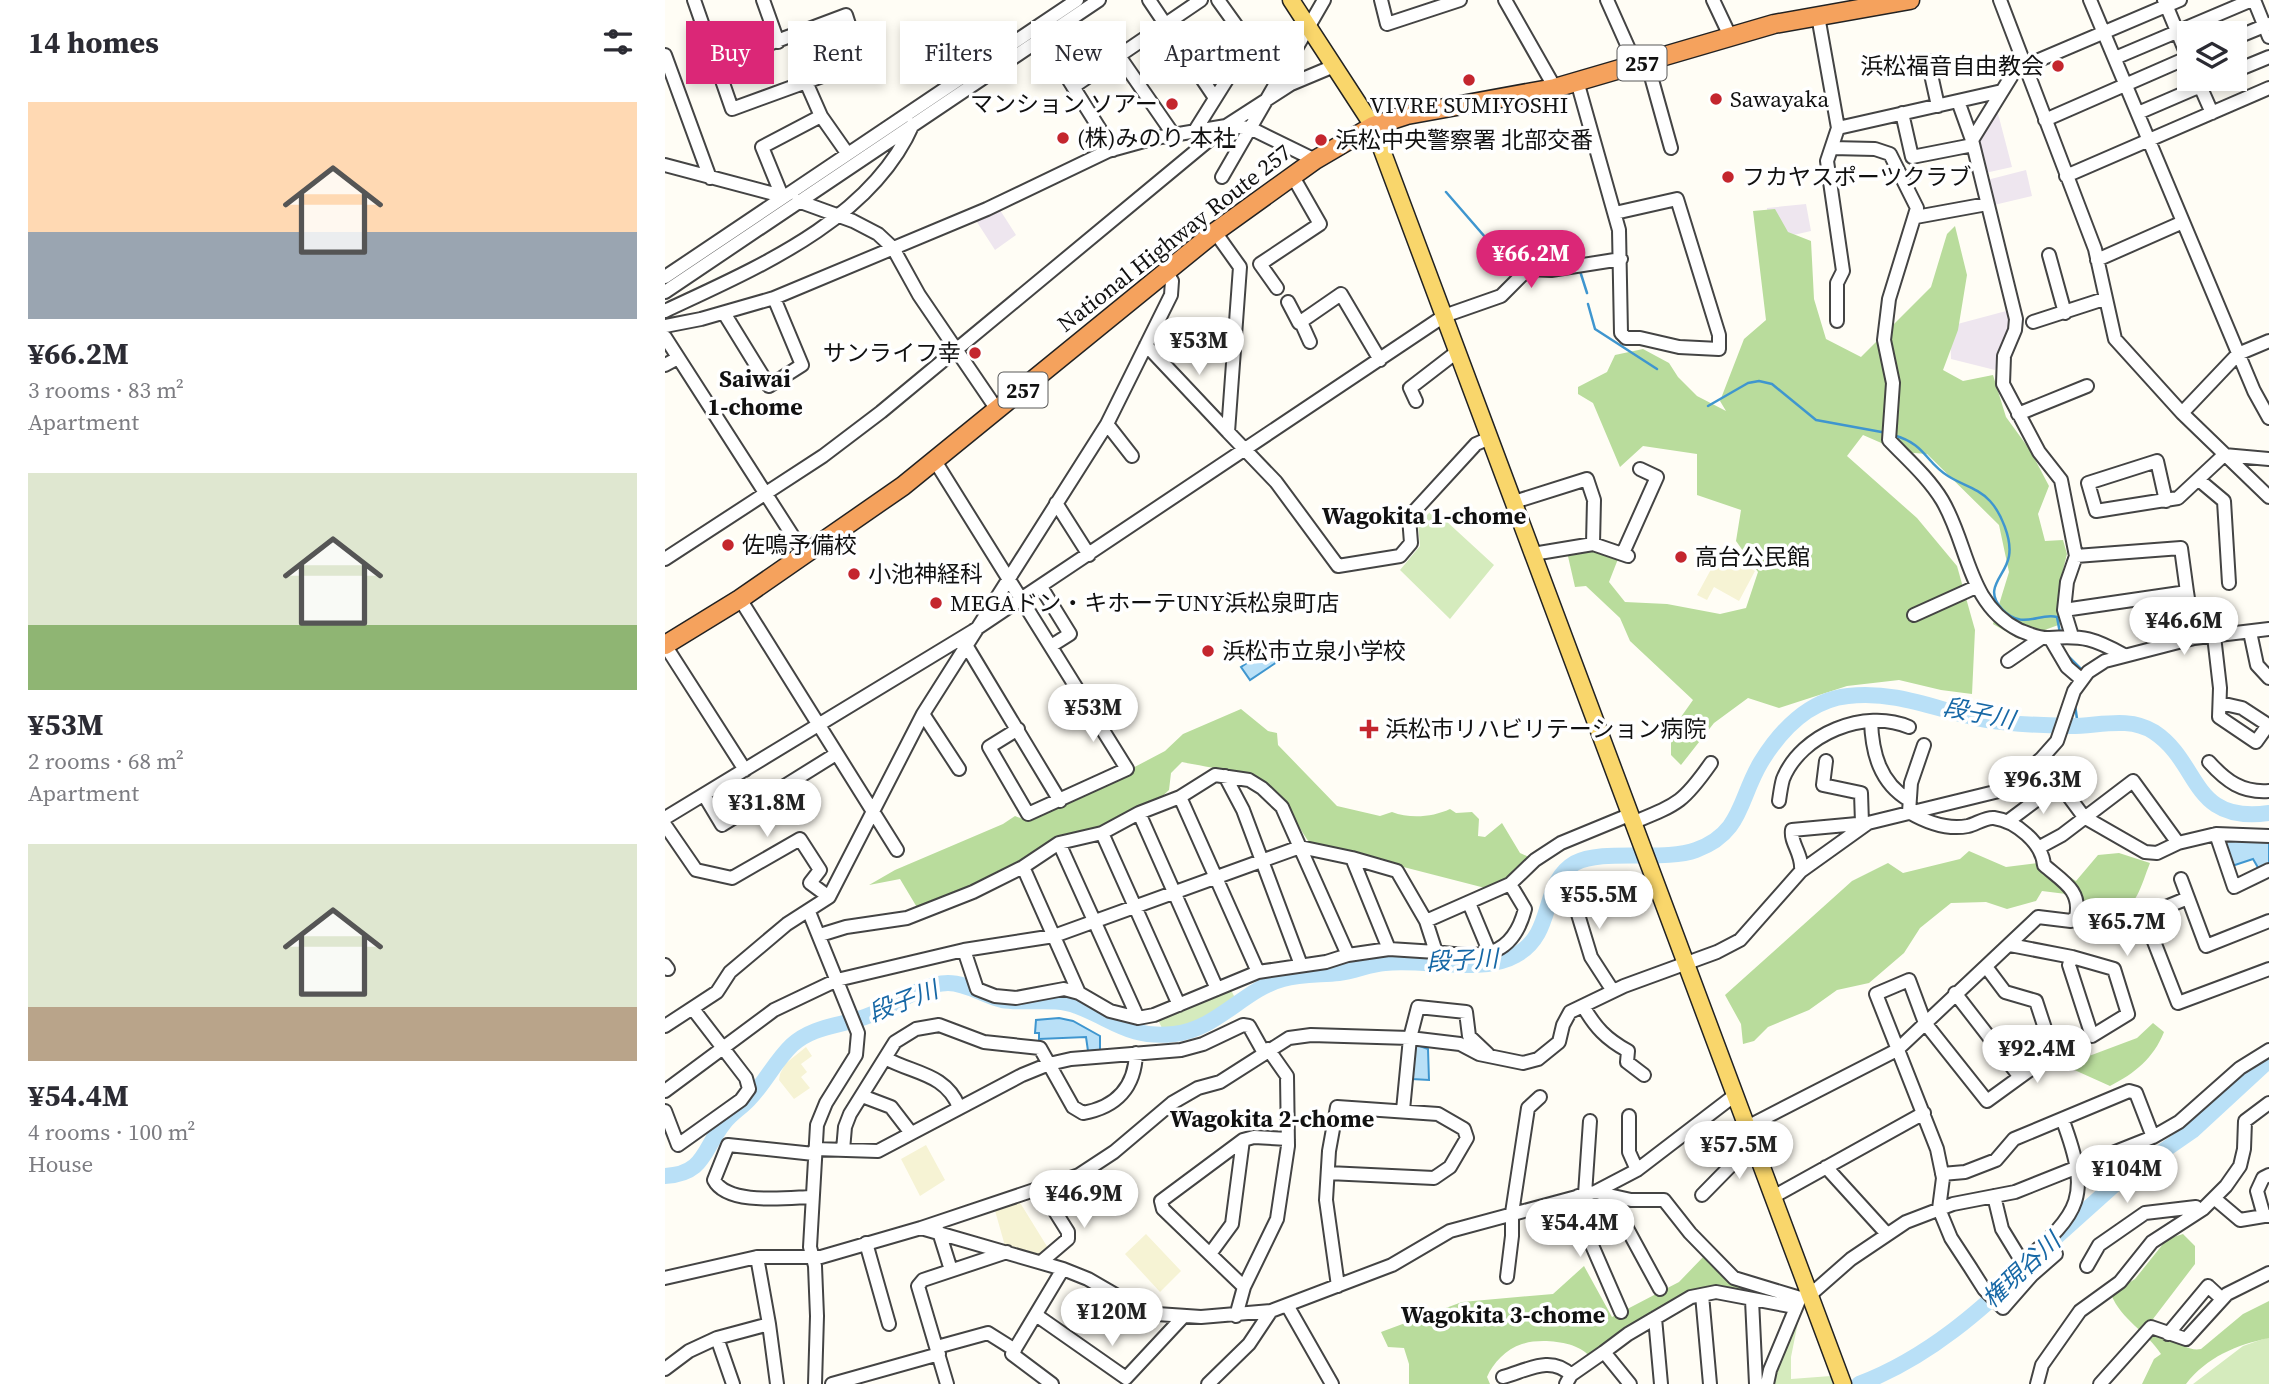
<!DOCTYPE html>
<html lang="en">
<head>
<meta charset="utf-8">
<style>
	:root { --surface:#fff; --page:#f2f2f3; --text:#2b2b33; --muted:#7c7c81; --accent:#db2777 }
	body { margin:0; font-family:"Source Serif 4","Noto Sans JP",serif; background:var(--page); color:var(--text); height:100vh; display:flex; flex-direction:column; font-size:26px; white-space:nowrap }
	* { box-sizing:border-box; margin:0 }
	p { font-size:23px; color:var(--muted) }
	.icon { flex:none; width:38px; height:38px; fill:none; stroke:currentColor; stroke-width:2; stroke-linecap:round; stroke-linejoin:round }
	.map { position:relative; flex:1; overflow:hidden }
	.side { display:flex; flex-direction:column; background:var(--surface); width:665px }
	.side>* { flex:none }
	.banner { position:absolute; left:21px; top:21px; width:665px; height:63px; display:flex; gap:14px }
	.fabs { position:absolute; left:1512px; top:21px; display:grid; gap:14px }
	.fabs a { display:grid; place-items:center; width:70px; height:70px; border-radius:0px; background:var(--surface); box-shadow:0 4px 10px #0003; font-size:35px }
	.price { position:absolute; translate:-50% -60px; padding:0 16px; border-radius:24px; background:#fff; color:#222; font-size:23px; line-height:46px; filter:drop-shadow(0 2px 4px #0008) }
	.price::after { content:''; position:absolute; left:50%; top:42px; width:21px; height:16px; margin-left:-10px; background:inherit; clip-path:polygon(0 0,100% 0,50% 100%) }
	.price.selected { background:var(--accent); color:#fff }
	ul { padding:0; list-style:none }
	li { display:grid; align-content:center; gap:14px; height:371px; padding:0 28px }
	li span { display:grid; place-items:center; height:217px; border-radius:0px; color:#555 }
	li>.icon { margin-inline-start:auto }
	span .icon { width:126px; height:126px; fill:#fffc; stroke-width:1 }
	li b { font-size:30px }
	h2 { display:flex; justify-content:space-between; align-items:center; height:84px; padding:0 28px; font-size:30px }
	.chip { padding:0 24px; border-radius:0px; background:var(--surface); box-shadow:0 4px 10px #0003; font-size:24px; line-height:63px }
	.chip.selected { background:var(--accent); color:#fff }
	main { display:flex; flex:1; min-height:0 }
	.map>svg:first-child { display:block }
	.industrial { fill:#eee6ef }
	.farmland { fill:#f6f3d4 }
	.green { fill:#d5ebbd }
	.forest { fill:#b9dc9c }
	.water { fill:#b9e0f7; stroke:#3f96cf; stroke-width:2 }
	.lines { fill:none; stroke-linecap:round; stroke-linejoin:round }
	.stream { stroke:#3f96cf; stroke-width:2.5 }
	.river { stroke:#b9e0f7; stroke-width:16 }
	.minor-casing { stroke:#444; stroke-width:16 }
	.major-casing { stroke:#222; stroke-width:19 }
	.highway-casing { stroke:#222; stroke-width:21 }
	.minor { stroke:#fff; stroke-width:12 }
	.major { stroke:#f9d66b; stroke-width:16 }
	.highway { stroke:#f5a25d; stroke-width:18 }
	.poi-dot { fill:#c4262e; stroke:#fff; stroke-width:2.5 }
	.labels { text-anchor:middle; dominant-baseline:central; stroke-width:7; stroke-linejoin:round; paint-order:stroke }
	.shield { fill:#fff; stroke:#585858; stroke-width:2 }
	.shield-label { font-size:21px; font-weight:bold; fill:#111 }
	.poi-label { font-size:23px; fill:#111; stroke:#fff; text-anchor:start }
	.street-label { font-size:23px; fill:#111; stroke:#fff }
	.neighbourhood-label { font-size:24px; font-weight:bold; fill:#111; stroke:#fff }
	.water-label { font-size:24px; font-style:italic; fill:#1768a6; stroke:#fff }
</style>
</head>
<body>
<main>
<section class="side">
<h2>14 homes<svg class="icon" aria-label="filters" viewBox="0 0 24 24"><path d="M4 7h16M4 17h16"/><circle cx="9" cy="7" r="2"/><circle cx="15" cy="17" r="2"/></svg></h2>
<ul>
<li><span style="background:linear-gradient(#ffd9b3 60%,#9aa5b1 0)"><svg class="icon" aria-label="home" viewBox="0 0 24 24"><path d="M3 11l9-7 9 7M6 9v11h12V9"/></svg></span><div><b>¥66.2M</b><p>3 rooms · 83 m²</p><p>Apartment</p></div></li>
<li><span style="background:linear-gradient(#dfe7d0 70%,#8fb573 0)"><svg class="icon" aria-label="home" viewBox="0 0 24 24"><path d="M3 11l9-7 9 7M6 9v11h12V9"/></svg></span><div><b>¥53M</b><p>2 rooms · 68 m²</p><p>Apartment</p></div></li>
<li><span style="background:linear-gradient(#dfe7d0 75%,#b9a48a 0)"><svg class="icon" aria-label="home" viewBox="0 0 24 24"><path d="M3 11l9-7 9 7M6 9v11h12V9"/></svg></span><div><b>¥54.4M</b><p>4 rooms · 100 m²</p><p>House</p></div></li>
</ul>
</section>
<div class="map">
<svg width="1604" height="1384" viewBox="0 0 1604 1384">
	<rect width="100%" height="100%" fill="#fffdf5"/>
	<!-- industrial -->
	<path class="industrial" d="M1331,106L1347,167L1320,173L1313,142L1318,128Z
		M1361,170L1367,196L1329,205L1322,180Z
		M1141,204L1146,231L1102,241V208Z
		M335,210L351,235L330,250L310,219Z
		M1345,310L1346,326L1330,370L1286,359L1285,326Z"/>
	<!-- farmland -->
	<path class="farmland" d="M1056,551L1090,571L1074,601L1049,587L1042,600L1032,595Z
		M141,1047L147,1056L136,1064L142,1072L136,1077L145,1088L129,1099L114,1080L115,1074L120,1064Z
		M261,1145L280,1180L255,1196L236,1159Z
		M354,1201L383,1248L374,1256L340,1246L329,1207Z
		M481,1234L516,1271L495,1292L460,1254Z"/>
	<!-- green -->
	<path class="green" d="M768,509L829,565L785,619L735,570L755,546L753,524Z
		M565,988L570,998C552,1018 524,1027 497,1028L492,1018Z
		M1135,1312L1126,1357V1379L1166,1376L1168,1384H1108V1375Z
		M1604,1337V1384H1528L1578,1346Z"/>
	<!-- forest -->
	<path class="forest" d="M1110,209L1123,232L1146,241L1149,299L1161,339L1196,357L1266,287L1282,234L1290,226L1302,275L1293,330L1278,370L1298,381L1328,375L1341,417L1365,450L1384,486L1373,514L1380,541L1398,540L1402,554L1394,586L1399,623L1354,639L1328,624L1344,572L1334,525L1262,454L1237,452L1198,435L1182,456L1252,518L1292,566L1310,630L1307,694L1276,690L1234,680L1182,686L1114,708L1083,698L1049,723L1016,765L1006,755V731L1028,700L965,641L955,618L921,586L910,587L902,552L926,548L953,559L944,582L960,602L1002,604L1055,614L1081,608L1093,572L1071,541L1076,510L1032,495V454L978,446L955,467L928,403L913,394V387L942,372L950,355L978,349L1004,363L1013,377L1032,396L1061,411L1055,401L1079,339L1101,320L1088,211Z
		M576,709L603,731L612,733L613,745L672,806L715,816L727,812C745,819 768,817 785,809L791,813L807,812L814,819L813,836L820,837L837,823L855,853L866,858L844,880L824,889L645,843C635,831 630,817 622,805C597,771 554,770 517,762L506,773L504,790L489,804L253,909L235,879L204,885L230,870L338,824L350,816L358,819L390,809L500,751L518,734Z
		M1304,851L1341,867L1382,862L1411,881L1433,855L1454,853L1485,863C1476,885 1472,910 1447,915L1442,940L1422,941L1414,934L1422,902L1409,895L1377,891L1371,901L1342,909L1321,902L1286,903L1255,928L1239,953L1204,983L1172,990L1144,1010L1103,1027L1089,1041L1078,1044L1076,1024L1060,995L1187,881L1223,863L1238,873L1295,859Z
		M1488,1023L1499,1032C1488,1059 1470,1073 1445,1086L1405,1068L1408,1062L1472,1038Z
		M1518,1234L1530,1246V1264L1488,1319C1500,1330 1518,1353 1536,1349L1578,1314L1604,1301V1338C1571,1345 1542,1357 1521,1384H1477L1489,1359L1496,1354C1482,1332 1456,1320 1446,1294L1470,1279L1502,1239Z
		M1041,1254L1077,1286L1126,1301L1040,1287L1012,1300L924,1356C912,1341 875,1338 857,1344C841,1349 828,1363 822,1377L825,1384H744V1364L739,1348L723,1347L716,1332L797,1302L888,1294L919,1266L947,1317L1014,1282Z"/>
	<!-- water -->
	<path class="water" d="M603,649L612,662L585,680L576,667Z
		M1558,840H1604V864L1595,871L1588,859L1567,866Z
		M394,1018L408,1021L435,1036V1050L423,1051L421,1037L374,1039V1033H370L371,1020Z
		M752,1045L763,1049L764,1080L747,1079L748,1048Z"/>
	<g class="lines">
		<!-- stream -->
		<path class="stream" d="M781,192L840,260L855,269
			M915,271L922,293
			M923,304L930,329L992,369
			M1043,406L1083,383L1094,381L1107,384L1151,420L1222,433
			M1228,435C1261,444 1260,462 1283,476C1297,485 1313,488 1325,501C1336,513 1347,539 1344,556C1341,576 1317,588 1337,609C1358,631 1374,612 1392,617L1395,633
			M1402,655L1417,670
			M1410,705L1413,726"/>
		<!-- river -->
		<path class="river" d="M0,1176C40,1174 38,1149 59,1123C66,1113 78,1107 86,1097C101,1081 111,1060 127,1045C149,1025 178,1026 205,1015C222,1008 238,997 256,990C264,986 274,983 283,983C302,983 319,996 337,1000C361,1004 390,997 412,1006C449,1020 465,1039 509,1034C553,1029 579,989 618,979C636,974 656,975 674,973C690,971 705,964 720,963C758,958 817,975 851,955C891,933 875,883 910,863C937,848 999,862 1031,850C1078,833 1074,798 1096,762C1115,731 1144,700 1183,696C1232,690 1274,711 1321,720C1348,725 1378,725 1406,726C1434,726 1464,716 1489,732C1536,763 1525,824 1604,813
			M1391,1237L1449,1185L1527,1131L1604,1060
			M1194,1384C1263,1358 1318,1309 1370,1258"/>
		<defs>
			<path id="minor" d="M29,0L67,109L141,82L156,116L182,153
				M98,0L113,42
				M484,0L550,98
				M716,0L722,24L795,0
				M840,0L890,88
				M942,0L967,56L973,64
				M1048,0L1065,36
				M1335,0L1430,249L1450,339L1517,413L1604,497
				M1425,0L1589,391L1604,418
				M1499,0L1524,60
				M1589,0L1604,37
				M1153,16L1173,128L1337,91
				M1570,38L1604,24
				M378,39L448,150
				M0,55L45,178
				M454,56L508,134
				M1450,58L1587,0
				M1357,59L1307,140L1351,319L1350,330L1339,356L1338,384L1374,452L1396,480L1411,556L1402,582L1399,610L1407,636
				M1263,61L1273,106
				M982,62L1006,148
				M51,64L181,15L196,62L141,82
				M1360,66L1515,0
				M1570,71L1604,57
				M1532,79L1547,113
				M912,81L954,230L956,333L961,338H975L1014,347L1054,349V335L1012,199L950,213
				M408,87L536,0
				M1293,101L1307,140
				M1237,113L1247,157L1308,145
				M1473,113L1552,79
				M1380,120L1524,57
				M531,129L581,49V39L553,0
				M1167,148L1210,149L1225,154L1252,208L1224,299L1219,340L1228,383L1224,440C1242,459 1263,477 1277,500C1304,545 1302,604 1354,630C1364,634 1374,639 1385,638L1402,667L1416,679
				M0,165L117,196
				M1401,176L1604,88
				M557,177L659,0
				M117,196L97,147L156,116
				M133,201L188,221L213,234L228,248L254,295L333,411
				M1251,217L1322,204
				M550,232L575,267L563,432L611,482L673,566L735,556L746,543L744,517L811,444L825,438
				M1384,255L1400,313
				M1432,260L1518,222
				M0,277L412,0
				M612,288L595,264L655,224L627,175
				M0,292L434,0
				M623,302L634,323L676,294L715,360
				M0,311C89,269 206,221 248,124
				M59,313L104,386L137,365L109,298
				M1172,321V283L1178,271L1162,161L1173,128
				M636,322L645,342
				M1368,322L1439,299
				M0,326L36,319L109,298L322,209L443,151L490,138L561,126L585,128L650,160
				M0,337L140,555
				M481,345L563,432
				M0,365L13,358
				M751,401L745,388L793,351
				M1517,413L1573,354L1604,341
				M1353,414L1422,386
				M442,424L467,456
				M270,461L462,769L363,814L324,747L353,729
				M1534,480L1559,501L1564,583
				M1501,501L1492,461L1423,483L1431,511L1513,498L1559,455L1604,459
				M849,502L922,479L929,500L928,544
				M391,503L424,555
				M958,553L992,477L975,469
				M868,554L928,544L963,556
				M0,559L158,456L216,412L561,126L626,84L669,66
				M376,587L405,634L386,646
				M1522,592L1529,638
				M75,599L232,850
				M1399,610L1522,592L1516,548L1411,556
				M1249,615L1311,587
				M1585,632L1592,665L1604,678
				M1549,636L1555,688L1554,717L1591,742L1603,725L1577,708L1555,703
				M1385,638C1418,635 1430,639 1459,655
				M0,645L80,770
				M301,645L395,801
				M1343,661L1375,639
				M258,714L294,769
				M1206,721C1207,753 1215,783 1244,800
				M1376,759L1419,817L1480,852L1492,853L1513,843
				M1161,761L1158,785L1196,793L1197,823
				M1544,762C1561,781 1577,793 1604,791
				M560,776L578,810L636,965
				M39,795L57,825L171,754
				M515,797L593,972
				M1114,801C1115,794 1116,786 1118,779C1136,734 1200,708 1244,727
				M474,813L437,833L514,1005
				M0,818L308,631L779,316L836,296L863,269L886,270L956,259
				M1342,822L1394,783
				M967,823C1013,804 1018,803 1046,763
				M0,825L31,870L67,878L135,839L155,870L145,883L164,897
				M1604,836L1551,834L1569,887L1604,870
				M394,843L473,1018
				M1373,848L1397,835L1468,781L1513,843L1551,834
				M687,858L732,871L761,921L771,952L724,949
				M358,867L414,993
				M1136,871C1138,854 1125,843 1127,830L1203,823
				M1516,879L1541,946L1604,921
				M1523,898L1479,916L1513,1003L1604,969
				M804,903L824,951
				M144,912L193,1033L191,1055L161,1103L152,1125L145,1247L150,1266L152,1316L150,1384
				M761,921L845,884L870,860L896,843L964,815
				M1454,924L1479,916
				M155,935L181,927L242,918L308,892L358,867L394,843L437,833
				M1345,945L1407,957L1404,965L1427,1036L1463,1014L1449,969L1407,957
				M299,950L312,989L330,996L351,998L399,989L414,993L445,1011L473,1018L489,1015L593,972L661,962L683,955L617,807L597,788L584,780L550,775L515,797L474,813L552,989
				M771,952C816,958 847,959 860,909L845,884
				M0,965L3,969
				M1322,968L1340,992L1371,1001L1388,1053L1322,1101L1260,1023L1244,980L1211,994L1272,1149L1278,1178L1274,1209L1286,1238L1305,1267L1319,1289L1338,1308L1367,1275L1391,1254
				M948,991L926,957L912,911L975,891
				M1290,993L1355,1077
				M918,1006C930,1027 941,1039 963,1051L962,1062L979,1075
				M0,1026L52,992L65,972L122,924L164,897L258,714L442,424L506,295L507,281L501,272
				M220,1058C249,1074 280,1073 294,1107
				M0,1091L109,1010L172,980L299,950L389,936L635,847L687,858L724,949L683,955
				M197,1096L226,1107L246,1133
				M738,1110L745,1038L753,1007L801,1012L804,1036L823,1054
				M0,1111L13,1145L76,1100L84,1089L81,1078L28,1009
				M964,1116V1152L972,1170
				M1082,1127L1232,1050L1373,917L1406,921L1411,917C1417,890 1397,881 1379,865C1377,843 1351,821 1329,818C1321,817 1311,824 1303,826C1282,830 1261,822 1244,812L1246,783L1259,745
				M150,1149L213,1151L357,1075L384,1064L406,1059L516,1050L538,1044L578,1025L584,1026L598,1051
				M178,1150L180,1127L185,1114L230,1042L251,1029L274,1025L319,1042L375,1048L408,1107L418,1113C452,1107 470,1087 471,1053
				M1161,1167L1222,1234
				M663,1173L769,1178L785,1167L802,1138L799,1129L773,1114L672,1107L664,1151L661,1200L673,1286
				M1277,1174L1300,1172L1331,1160L1349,1139L1464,1091L1471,1093L1488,1137
				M1604,1175L1598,1178L1592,1191L1599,1216H1604
				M376,1189L403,1232V1239L376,1262
				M930,1192L966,1200H999L1025,1233L1069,1278L1135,1298
				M920,1194L925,1121
				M1037,1195L1088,1143
				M913,1196L916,1220L956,1312
				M1329,1196L1337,1229L1362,1270
				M146,1197C119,1198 62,1205 49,1180L63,1145L149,1154
				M945,1197L995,1289
				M1108,1197L1259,1113
				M1549,1198L1575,1220L1599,1216
				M256,1228L414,1175L449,1152L507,1103L533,1088L555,1082L624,1038L646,1035L745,1038L795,1044L814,1054L858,1063L873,1059L894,1042L898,1025L905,1012L959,986L1052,952L1075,940L1136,871L1203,823L1338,790L1376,759L1392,741L1409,691L1423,672L1440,661L1529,638L1604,629
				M274,1232L286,1270
				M201,1243L224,1324
				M545,1254L567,1224L578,1140
				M1357,1263C1416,1212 1426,1197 1398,1121
				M1422,1266L1434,1245L1480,1213L1531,1207
				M842,1277L847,1236V1213L863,1108L875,1097
				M0,1278L92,1257H156L256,1228L398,1269L423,1279L473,1308L492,1314L536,1317L606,1311L727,1265L785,1231L930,1192L972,1170L1070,1095
				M579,1287L498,1209L496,1201L578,1140L589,1137L623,1139
				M1037,1295L1045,1384
				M1087,1300L1091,1384
				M622,1305L667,1384
				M371,1315L461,1378L517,1318
				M571,1316L579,1287L612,1219L623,1146L622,1076L603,1049
				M990,1318L996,1384
				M104,1324L112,1384
				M1503,1334L1543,1286L1557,1299
				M272,1347L323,1333L350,1350
				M939,1352L963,1334L1026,1297L1051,1292L1130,1307
				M0,1369L24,1351L52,1338
				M838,1377C863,1370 886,1355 906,1375
				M68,1384L52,1338L104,1324L92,1257
				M167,1384L274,1354
				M282,1384L253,1286L258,1280L342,1252
				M387,1384L347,1354L398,1269
				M543,1384L584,1344L606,1311
				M901,1384L906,1375L939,1352L965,1384
				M1102,1384L1105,1370L1135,1298L1145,1295L1186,1259L1241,1222L1288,1204L1350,1192L1488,1137L1514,1122L1575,1068L1604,1050
				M1372,1384L1377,1365L1415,1311L1455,1282L1487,1242L1538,1209L1561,1186L1575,1166L1579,1149L1580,1121L1604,1103
				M1435,1384L1486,1327L1521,1339L1562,1294L1604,1273"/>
			<path id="major" d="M626,0L708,126L1178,1384"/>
			<path id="highway" d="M0,645L75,599L238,486L550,232L650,160L708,126L742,115L890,88L1109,24L1245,0"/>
		</defs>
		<!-- minor casing -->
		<use href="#minor" class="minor-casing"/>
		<!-- major casing -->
		<use href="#major" class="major-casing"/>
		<!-- highway casing -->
		<use href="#highway" class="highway-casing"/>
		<!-- minor -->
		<use href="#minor" class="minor"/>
		<!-- major -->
		<use href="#major" class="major"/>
		<!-- highway -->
		<use href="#highway" class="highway"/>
	</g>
	<!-- markers -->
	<g class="poi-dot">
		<circle cx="1393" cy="66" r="7"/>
		<circle cx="804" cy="80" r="7"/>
		<circle cx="1051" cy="99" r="7"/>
		<circle cx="507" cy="104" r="7"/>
		<circle cx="398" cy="138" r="7"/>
		<circle cx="656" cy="140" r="7"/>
		<circle cx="1063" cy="177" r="7"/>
		<circle cx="310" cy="353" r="7"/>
		<circle cx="63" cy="545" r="7"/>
		<circle cx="1016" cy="557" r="7"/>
		<circle cx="189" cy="574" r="7"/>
		<circle cx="271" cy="603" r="7"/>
		<circle cx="543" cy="651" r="7"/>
		<path d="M700.5 718.5h7v7h7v7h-7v7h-7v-7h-7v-7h7z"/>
	</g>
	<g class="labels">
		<!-- shield labels -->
		<g class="shield">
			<rect x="952.5" y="45.5" width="49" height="35" rx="5"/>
			<rect x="333.5" y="372.5" width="49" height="35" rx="5"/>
		</g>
		<g class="shield-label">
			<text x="977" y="63">257</text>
			<text x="358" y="390">257</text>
		</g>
		<!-- poi labels -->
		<g class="poi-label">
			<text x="1379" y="66" text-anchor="end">浜松福音自由教会</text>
			<text x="1065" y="99">Sawayaka</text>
			<text x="493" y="104" text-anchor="end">マンション ソアー</text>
			<text x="804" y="105" text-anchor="middle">VIVRE SUMIYOSHI</text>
			<text x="412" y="138">(株)みのり 本社</text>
			<text x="670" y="140">浜松中央警察署 北部交番</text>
			<text x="1077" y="177">フカヤスポーツクラブ</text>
			<text x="296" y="353" text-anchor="end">サンライフ幸</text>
			<text x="77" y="545">佐鳴予備校</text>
			<text x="1030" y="557">高台公民館</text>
			<text x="203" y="574">小池神経科</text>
			<text x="285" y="603">MEGAドン・キホーテUNY浜松泉町店</text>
			<text x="557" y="651">浜松市立泉小学校</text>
			<text x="720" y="729">浜松市リハビリテーション病院</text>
		</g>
		<!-- street labels -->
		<g class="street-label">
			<text transform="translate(509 238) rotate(-38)">National Highway Route 257</text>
		</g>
		<!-- neighbourhood labels -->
		<g class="neighbourhood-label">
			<text x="90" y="378">Saiwai<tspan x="90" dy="28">1-chome</tspan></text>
			<text x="759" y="515">Wagokita 1-chome</text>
			<text x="607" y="1118">Wagokita 2-chome</text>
			<text x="838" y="1314">Wagokita 3-chome</text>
		</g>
		<!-- water labels -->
		<g class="water-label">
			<text transform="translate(1314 713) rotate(11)">段子川</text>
			<text transform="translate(797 960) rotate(-3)">段子川</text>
			<text transform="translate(238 1001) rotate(-21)">段子川</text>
			<text transform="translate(1356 1270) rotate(-43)">権現谷川</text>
		</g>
	</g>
</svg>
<div class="fabs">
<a><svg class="icon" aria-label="layers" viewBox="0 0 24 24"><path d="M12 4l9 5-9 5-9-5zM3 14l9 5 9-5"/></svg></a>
</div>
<b class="price selected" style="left:866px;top:290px">¥66.2M</b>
<b class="price" style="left:534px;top:377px">¥53M</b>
<b class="price" style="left:1519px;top:657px">¥46.6M</b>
<b class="price" style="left:428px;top:744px">¥53M</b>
<b class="price" style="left:1378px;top:816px">¥96.3M</b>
<b class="price" style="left:102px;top:839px">¥31.8M</b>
<b class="price" style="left:934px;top:931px">¥55.5M</b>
<b class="price" style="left:1462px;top:958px">¥65.7M</b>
<b class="price" style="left:1372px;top:1085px">¥92.4M</b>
<b class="price" style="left:1074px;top:1181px">¥57.5M</b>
<b class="price" style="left:1462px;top:1205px">¥104M</b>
<b class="price" style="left:419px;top:1230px">¥46.9M</b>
<b class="price" style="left:915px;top:1259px">¥54.4M</b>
<b class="price" style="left:447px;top:1348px">¥120M</b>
<div class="banner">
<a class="chip selected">Buy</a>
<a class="chip">Rent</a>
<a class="chip">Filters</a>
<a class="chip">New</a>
<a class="chip">Apartment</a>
</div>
</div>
</main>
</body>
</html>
